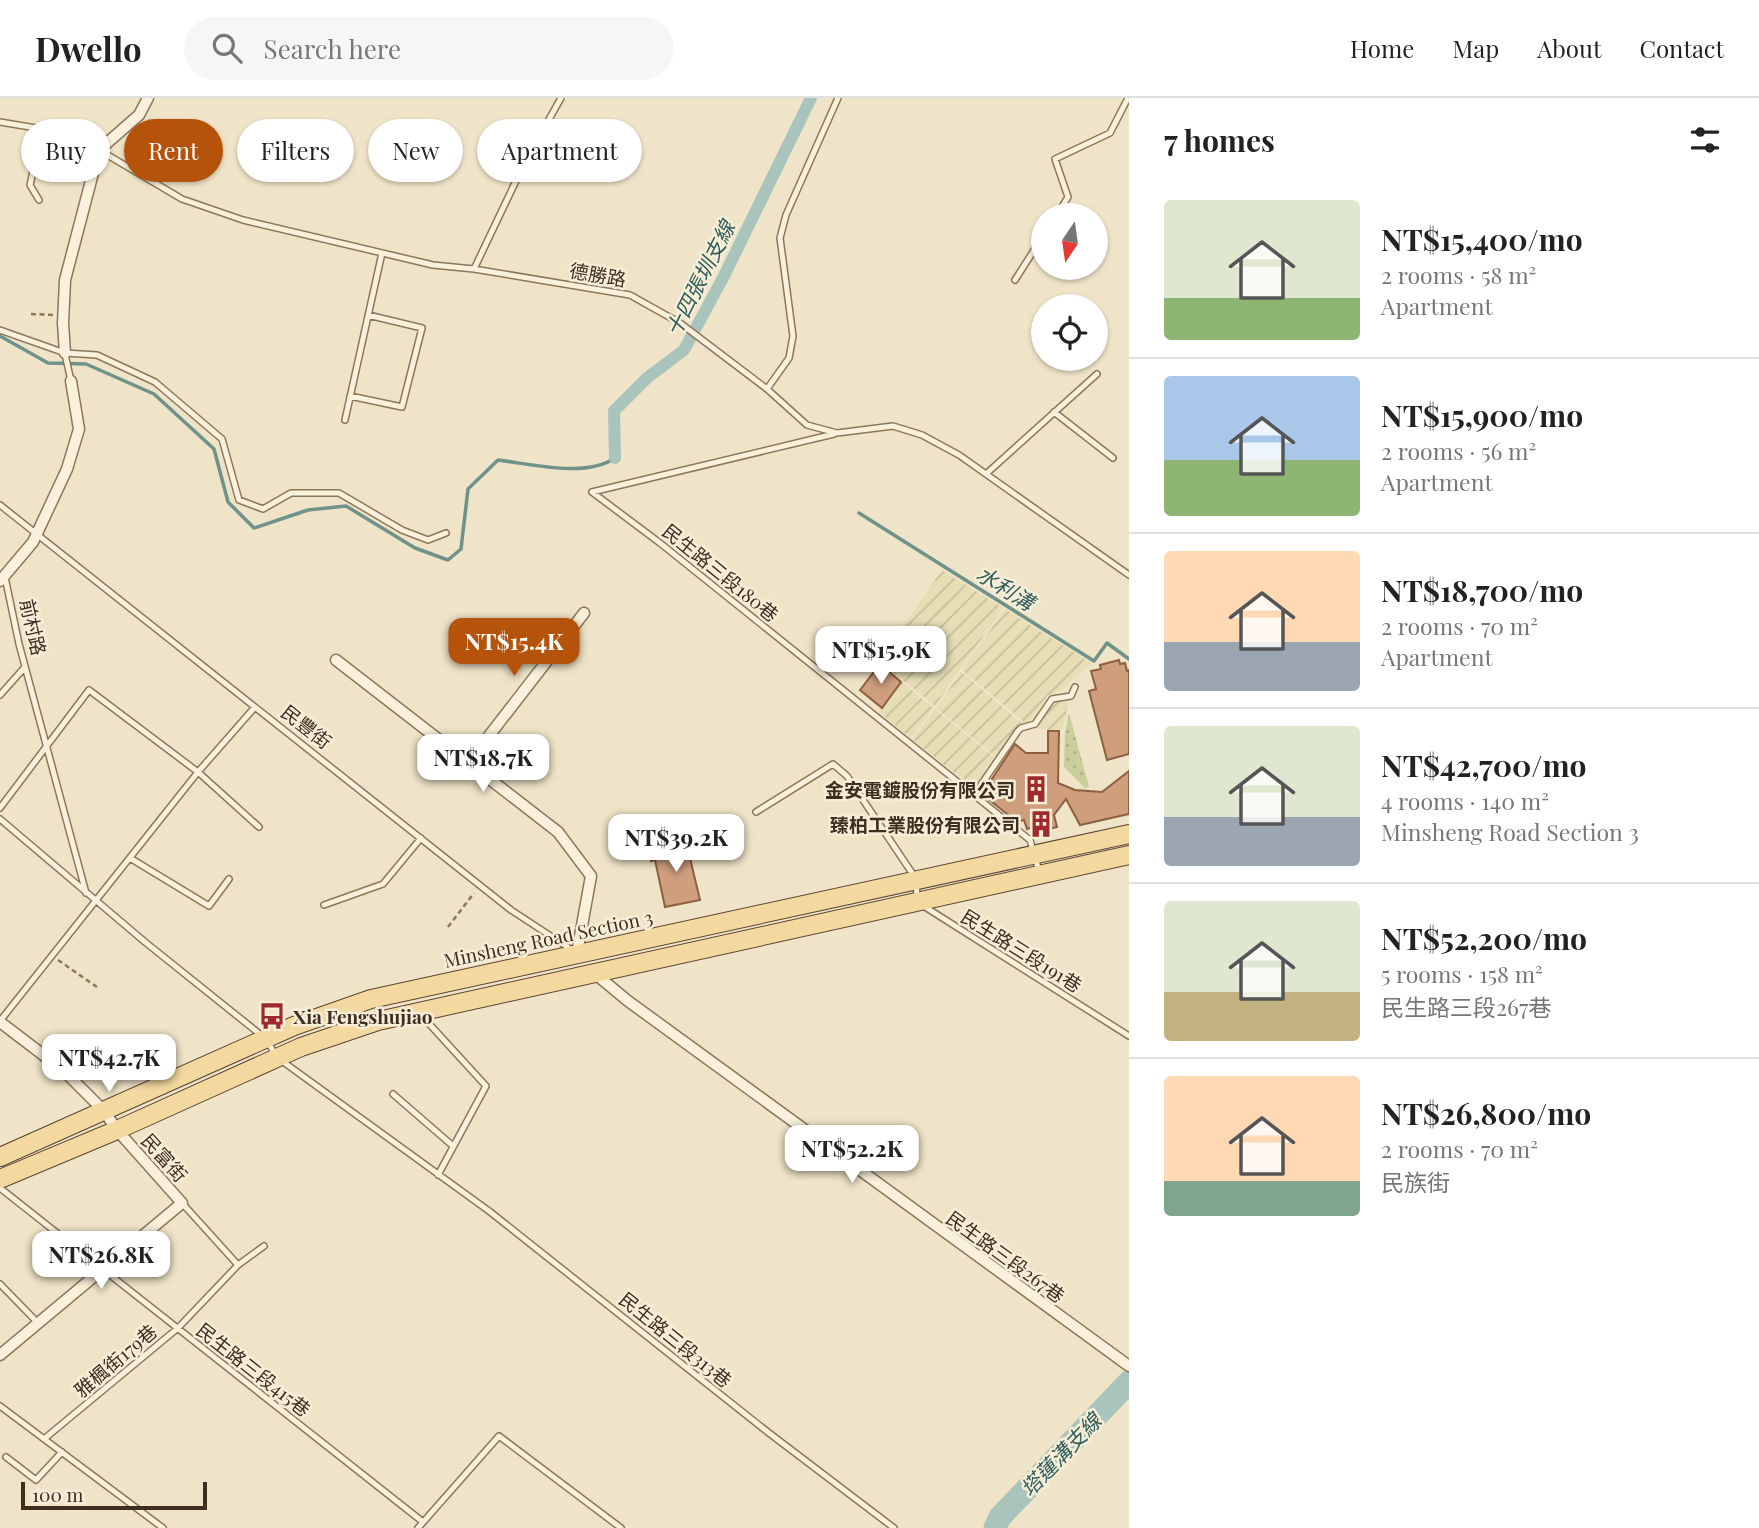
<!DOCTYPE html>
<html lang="en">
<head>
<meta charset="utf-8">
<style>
	:root { --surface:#fff; --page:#f6f6f6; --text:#222; --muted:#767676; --line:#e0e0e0; --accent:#b45309 }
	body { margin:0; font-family:"Playfair Display","Noto Sans TC",serif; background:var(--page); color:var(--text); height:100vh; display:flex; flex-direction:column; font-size:26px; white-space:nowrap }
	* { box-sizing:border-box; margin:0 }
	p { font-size:23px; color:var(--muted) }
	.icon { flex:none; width:38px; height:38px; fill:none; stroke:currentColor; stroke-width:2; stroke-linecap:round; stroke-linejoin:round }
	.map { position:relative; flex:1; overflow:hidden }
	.side { display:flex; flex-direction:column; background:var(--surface); width:630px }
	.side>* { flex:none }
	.top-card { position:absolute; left:21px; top:21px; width:665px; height:63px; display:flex; gap:14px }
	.needle { width:46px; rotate:193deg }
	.controls { position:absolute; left:1031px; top:105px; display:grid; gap:14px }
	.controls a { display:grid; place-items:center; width:77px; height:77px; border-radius:50%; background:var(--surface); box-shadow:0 2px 5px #0004; font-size:35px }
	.scale { position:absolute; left:21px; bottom:18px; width:186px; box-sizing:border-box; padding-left:7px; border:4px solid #3d2e20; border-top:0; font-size:19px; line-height:24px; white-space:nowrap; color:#3d2e20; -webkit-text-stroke:5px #f7eed8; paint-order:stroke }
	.price { position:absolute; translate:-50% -60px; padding:0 16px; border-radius:14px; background:#fff; color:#222; font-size:23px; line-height:46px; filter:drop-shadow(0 2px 4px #0008) }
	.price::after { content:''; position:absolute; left:50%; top:42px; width:21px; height:16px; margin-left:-10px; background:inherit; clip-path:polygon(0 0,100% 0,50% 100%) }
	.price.on { background:var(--accent); color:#fff }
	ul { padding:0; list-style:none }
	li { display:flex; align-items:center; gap:21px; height:175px; padding:0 35px }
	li+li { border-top:2px solid var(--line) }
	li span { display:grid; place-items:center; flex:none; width:196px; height:140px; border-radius:7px; color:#555 }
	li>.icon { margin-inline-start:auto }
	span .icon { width:84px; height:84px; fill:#fffc; stroke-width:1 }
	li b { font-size:30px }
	h2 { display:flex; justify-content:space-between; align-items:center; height:84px; padding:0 35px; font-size:30px }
	.chip { padding:0 24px; border-radius:32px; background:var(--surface); box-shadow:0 2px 5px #0004; font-size:24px; line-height:63px }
	.chip.on { background:var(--accent); color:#fff }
	header { display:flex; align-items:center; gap:42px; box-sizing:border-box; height:98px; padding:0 35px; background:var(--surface); border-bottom:2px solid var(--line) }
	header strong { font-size:33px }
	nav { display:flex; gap:38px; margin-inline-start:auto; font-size:24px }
	.search { width:490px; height:63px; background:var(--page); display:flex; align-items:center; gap:18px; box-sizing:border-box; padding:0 24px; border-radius:38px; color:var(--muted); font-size:26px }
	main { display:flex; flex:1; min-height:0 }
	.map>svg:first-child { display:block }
	.farmland { fill:url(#farmland-furrows) }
	.grass { fill:url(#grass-dots) }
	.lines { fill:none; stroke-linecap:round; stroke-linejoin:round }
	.stream { stroke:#6f938a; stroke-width:3.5 }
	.canal { stroke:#a9c4bc; stroke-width:12 }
	.river { stroke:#a9c4bc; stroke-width:23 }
	.building { fill:#cf9f7d; stroke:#8d5f41; stroke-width:2 }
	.service-casing { stroke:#8d765c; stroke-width:8 }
	.minor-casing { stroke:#8d765c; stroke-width:13 }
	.primary-casing { stroke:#5b4430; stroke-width:20 }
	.path { stroke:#8d765c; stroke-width:2.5; stroke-dasharray:5 3.5; stroke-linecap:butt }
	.service { stroke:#faf1dc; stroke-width:5 }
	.minor { stroke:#faf1dc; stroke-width:10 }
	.primary { stroke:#f3d9a0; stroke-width:18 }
	.labels { text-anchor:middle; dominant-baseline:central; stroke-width:5; stroke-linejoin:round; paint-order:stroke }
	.street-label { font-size:19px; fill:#3d2e20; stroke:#f7eed8 }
	.poi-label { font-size:19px; font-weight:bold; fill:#3d2e20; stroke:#f7eed8; text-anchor:end }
	.water-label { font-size:21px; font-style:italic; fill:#2f5d5a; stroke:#f7eed8 }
</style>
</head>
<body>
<header>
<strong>Dwello</strong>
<div class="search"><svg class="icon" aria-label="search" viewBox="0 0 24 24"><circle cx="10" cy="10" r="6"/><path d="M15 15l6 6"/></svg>Search here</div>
<nav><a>Home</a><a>Map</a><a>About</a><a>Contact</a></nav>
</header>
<main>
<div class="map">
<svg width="1129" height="1430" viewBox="0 0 1129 1430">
	<defs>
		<pattern id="farmland-furrows" width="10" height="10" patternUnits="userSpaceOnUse" patternTransform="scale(1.75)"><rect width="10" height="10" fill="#e6deb5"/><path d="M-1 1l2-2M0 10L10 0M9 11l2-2" fill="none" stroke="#c6bf9b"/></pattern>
		<pattern id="grass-dots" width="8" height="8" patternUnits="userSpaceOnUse" patternTransform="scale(1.75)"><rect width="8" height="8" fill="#c9cf9b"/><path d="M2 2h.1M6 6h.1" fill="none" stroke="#aeb285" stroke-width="1.8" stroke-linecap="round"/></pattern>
	</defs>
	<rect width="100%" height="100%" fill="#f0e4c8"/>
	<!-- farmland -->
	<path class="farmland" d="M942,472L1003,510L935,608L879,563Z
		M1005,511L1091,565L1061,593L1048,597L1042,605L1035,620L1029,625H1025L962,572Z
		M961,574L1023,626L1015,631L997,660L936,610Z
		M902,584L933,610L911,640L879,614Z
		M1058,603H1069L1062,632L1033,631L1039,629L1050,610Z
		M935,611L996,661L974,690L912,641Z"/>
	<!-- grass -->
	<path class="grass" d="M1069,615L1089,689L1085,690L1064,669L1065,635Z"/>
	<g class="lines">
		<!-- stream -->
		<path class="stream" d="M0,238L48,265L86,266L154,296L214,351L228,404L254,430L308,412L346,408L415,450L448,462L461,451L468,391L498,362C531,366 586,380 615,360
			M859,415L1094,563L1107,545L1129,561"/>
		<!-- canal -->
		<path class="canal" d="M615,360L614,313L647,280L684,252L724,178L811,0"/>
		<!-- river -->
		<path class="river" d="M995,1430L1000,1419L1129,1284"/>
	</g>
	<!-- building -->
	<path class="building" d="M1119,562L1120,566L1125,565L1127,573L1129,572V656L1107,662L1089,593L1096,591L1091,573L1101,571L1100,567Z
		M880,566L901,584L882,610L860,592Z
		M1048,633H1059L1058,685L1075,692L1102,694L1129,673V716L1080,727L1066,701L1054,717L1057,729L1032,735L1031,730L1027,731L1024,722L1017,724L982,696L1015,646L1026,655H1048Z
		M689,743L692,756H689L700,802L665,809L655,762L651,763L649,752Z"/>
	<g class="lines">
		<defs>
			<path id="service" d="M0,24L42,31L99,52L182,101L243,122L433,167L474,171L630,197L680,225L767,291L807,327L837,335L893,328L922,337L959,357L1129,477
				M39,102L30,87L42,31
				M1057,117L1068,99L1055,61L1110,35L1128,0
				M474,171L525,64L561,0
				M1015,182L1043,138
				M0,232L65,255L97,257L155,284L222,341L239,402L263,411L291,395H339L402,432L428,442L446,435
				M65,256L71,283
				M767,291L789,260L793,238L780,140L786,117L838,0
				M350,298L402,309L422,230L368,217
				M1054,314L1113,360
				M345,322L382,155
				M986,376L1097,276
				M592,394L660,445L1030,742L1039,773
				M592,394L834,336
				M0,407L511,812L572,852
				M5,479L19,546L86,795
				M0,597L25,569
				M974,697L1018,633L1021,630L1035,626L1052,601L1071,598L1075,589
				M0,710L89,592L198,674L259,729
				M756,714L833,666L847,678L916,781L917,800
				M0,721L145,844L266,941L275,956
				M130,760L209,808L229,781
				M324,807L383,786L421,740
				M922,807L1129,938
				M422,918L486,988L438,1077
				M0,923L198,674L255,609
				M282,963L489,1113L769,1335L894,1430
				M393,996L453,1048
				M0,1090L423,1424
				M182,1105L238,1167
				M0,1186L38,1225
				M0,1308L163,1430
				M44,1341L178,1230L238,1167L264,1148
				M6,1359L36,1382L62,1354
				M418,1430L499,1338L621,1430"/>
			<path id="minor" d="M65,255L63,225L65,182L99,52L139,17L148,0
				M0,483L33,444L67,371L79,331L71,283
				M336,562L558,734L591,778L577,855
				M468,665L584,515
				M593,874L628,903L1129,1268
				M0,924L63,972L104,1013L117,1032L182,1105L0,1257"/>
			<path id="primary" d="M0,1059L294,928L371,901L1129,736
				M0,1081L117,1032L301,949L378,923L1129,757"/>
		</defs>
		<!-- service casing -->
		<use href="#service" class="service-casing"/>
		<!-- minor casing -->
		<use href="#minor" class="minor-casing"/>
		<!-- primary casing -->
		<use href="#primary" class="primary-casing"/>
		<!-- path -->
		<path class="path" d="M31,216L54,217
			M448,829L474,795
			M58,862L97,889"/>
		<!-- service -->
		<use href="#service" class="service"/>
		<!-- minor -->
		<use href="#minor" class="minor"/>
		<!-- primary -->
		<use href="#primary" class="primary"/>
	</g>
	<!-- icons -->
	<defs>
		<symbol id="building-bare" viewBox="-9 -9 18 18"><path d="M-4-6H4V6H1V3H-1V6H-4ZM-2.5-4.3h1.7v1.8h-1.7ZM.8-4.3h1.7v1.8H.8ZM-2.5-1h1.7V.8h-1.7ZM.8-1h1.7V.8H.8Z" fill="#9e2a2b" stroke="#f7eed8" stroke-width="2.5" paint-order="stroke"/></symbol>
		<symbol id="bus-bare" viewBox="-9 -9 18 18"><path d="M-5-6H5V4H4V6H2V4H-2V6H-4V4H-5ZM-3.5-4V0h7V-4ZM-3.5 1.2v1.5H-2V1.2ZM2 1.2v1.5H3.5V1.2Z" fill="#9e2a2b" stroke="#f7eed8" stroke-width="2.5" paint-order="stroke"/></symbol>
	</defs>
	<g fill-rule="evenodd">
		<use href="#building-bare" x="1017" y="672" width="38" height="38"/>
		<use href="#building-bare" x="1022" y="707" width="38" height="38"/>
		<use href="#bus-bare" x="253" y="899" width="38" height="38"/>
	</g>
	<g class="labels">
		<!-- street labels -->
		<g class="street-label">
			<text transform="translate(598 176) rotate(10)">德勝路</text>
			<text transform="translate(721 474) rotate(39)">民生路三段180巷</text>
			<text transform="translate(34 529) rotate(77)">前村路</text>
			<text transform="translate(307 628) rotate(38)">民豐街</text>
			<text transform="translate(548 840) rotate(-12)">Minsheng Road Section 3</text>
			<text transform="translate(1022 852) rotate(32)">民生路三段191巷</text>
			<text transform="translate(165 1059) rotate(48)">民富街</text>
			<text transform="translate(1006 1158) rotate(36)">民生路三段267巷</text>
			<text transform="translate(676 1241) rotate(39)">民生路三段313巷</text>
			<text transform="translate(115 1262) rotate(-40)">雅楓街179巷</text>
			<text transform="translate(254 1271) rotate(38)">民生路三段415巷</text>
		</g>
		<!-- poi labels -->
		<g class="poi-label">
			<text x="1015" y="691">金安電鍍股份有限公司</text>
			<text x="1020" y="726">臻柏工業股份有限公司</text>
			<text x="293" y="918" text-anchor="start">Xia Fengshujiao</text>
		</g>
		<!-- water labels -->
		<g class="water-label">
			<text transform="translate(699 180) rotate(-63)">十四張圳支線</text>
			<text transform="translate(1006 489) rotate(32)">水利溝</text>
			<text transform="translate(1060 1356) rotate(-46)">塔蓮溝支線</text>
		</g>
	</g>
</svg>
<div class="controls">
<a><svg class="needle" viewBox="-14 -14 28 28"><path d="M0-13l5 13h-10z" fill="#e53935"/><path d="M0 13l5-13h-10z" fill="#767676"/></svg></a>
<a><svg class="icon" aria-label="locate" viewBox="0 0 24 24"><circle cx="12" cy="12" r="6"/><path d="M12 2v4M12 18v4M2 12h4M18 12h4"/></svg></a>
</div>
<div class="scale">100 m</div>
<b class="price on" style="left:514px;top:580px">NT$15.4K</b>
<b class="price" style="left:881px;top:588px">NT$15.9K</b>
<b class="price" style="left:483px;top:696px">NT$18.7K</b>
<b class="price" style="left:676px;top:776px">NT$39.2K</b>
<b class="price" style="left:109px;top:996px">NT$42.7K</b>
<b class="price" style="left:852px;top:1087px">NT$52.2K</b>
<b class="price" style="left:101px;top:1193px">NT$26.8K</b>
<div class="top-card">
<a class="chip">Buy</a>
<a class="chip on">Rent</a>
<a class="chip">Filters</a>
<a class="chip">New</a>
<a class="chip">Apartment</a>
</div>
</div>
<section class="side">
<h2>7 homes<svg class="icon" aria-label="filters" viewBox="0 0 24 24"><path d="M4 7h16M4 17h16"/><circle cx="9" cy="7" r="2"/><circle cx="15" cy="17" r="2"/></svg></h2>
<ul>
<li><span style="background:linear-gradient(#dfe7d0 70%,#8fb573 0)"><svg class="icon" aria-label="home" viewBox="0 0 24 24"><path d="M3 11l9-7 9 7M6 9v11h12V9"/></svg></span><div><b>NT$15,400/mo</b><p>2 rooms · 58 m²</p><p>Apartment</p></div></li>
<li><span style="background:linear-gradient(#a9c7e8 60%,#8fb573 0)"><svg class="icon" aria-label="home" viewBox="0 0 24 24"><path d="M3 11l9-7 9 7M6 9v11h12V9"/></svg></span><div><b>NT$15,900/mo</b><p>2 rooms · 56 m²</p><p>Apartment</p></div></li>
<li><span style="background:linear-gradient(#ffd9b3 65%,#9aa5b1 0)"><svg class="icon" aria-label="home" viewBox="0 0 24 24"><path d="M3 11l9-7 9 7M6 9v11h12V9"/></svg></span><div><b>NT$18,700/mo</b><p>2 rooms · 70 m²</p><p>Apartment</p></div></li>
<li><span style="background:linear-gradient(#dfe7d0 65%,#9aa5b1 0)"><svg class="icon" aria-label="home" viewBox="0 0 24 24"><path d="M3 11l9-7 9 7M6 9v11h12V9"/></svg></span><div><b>NT$42,700/mo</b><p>4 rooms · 140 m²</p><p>Minsheng Road Section 3</p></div></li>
<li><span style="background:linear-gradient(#dfe7d0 65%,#c2b280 0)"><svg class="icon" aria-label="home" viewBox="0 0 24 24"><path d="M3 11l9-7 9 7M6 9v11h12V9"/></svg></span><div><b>NT$52,200/mo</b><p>5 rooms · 158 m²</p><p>民生路三段267巷</p></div></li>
<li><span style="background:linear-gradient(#ffd9b3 75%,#7fa58c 0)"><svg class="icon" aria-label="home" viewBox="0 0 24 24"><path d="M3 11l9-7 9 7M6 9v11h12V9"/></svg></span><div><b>NT$26,800/mo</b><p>2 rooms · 70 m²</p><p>民族街</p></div></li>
</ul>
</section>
</main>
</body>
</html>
